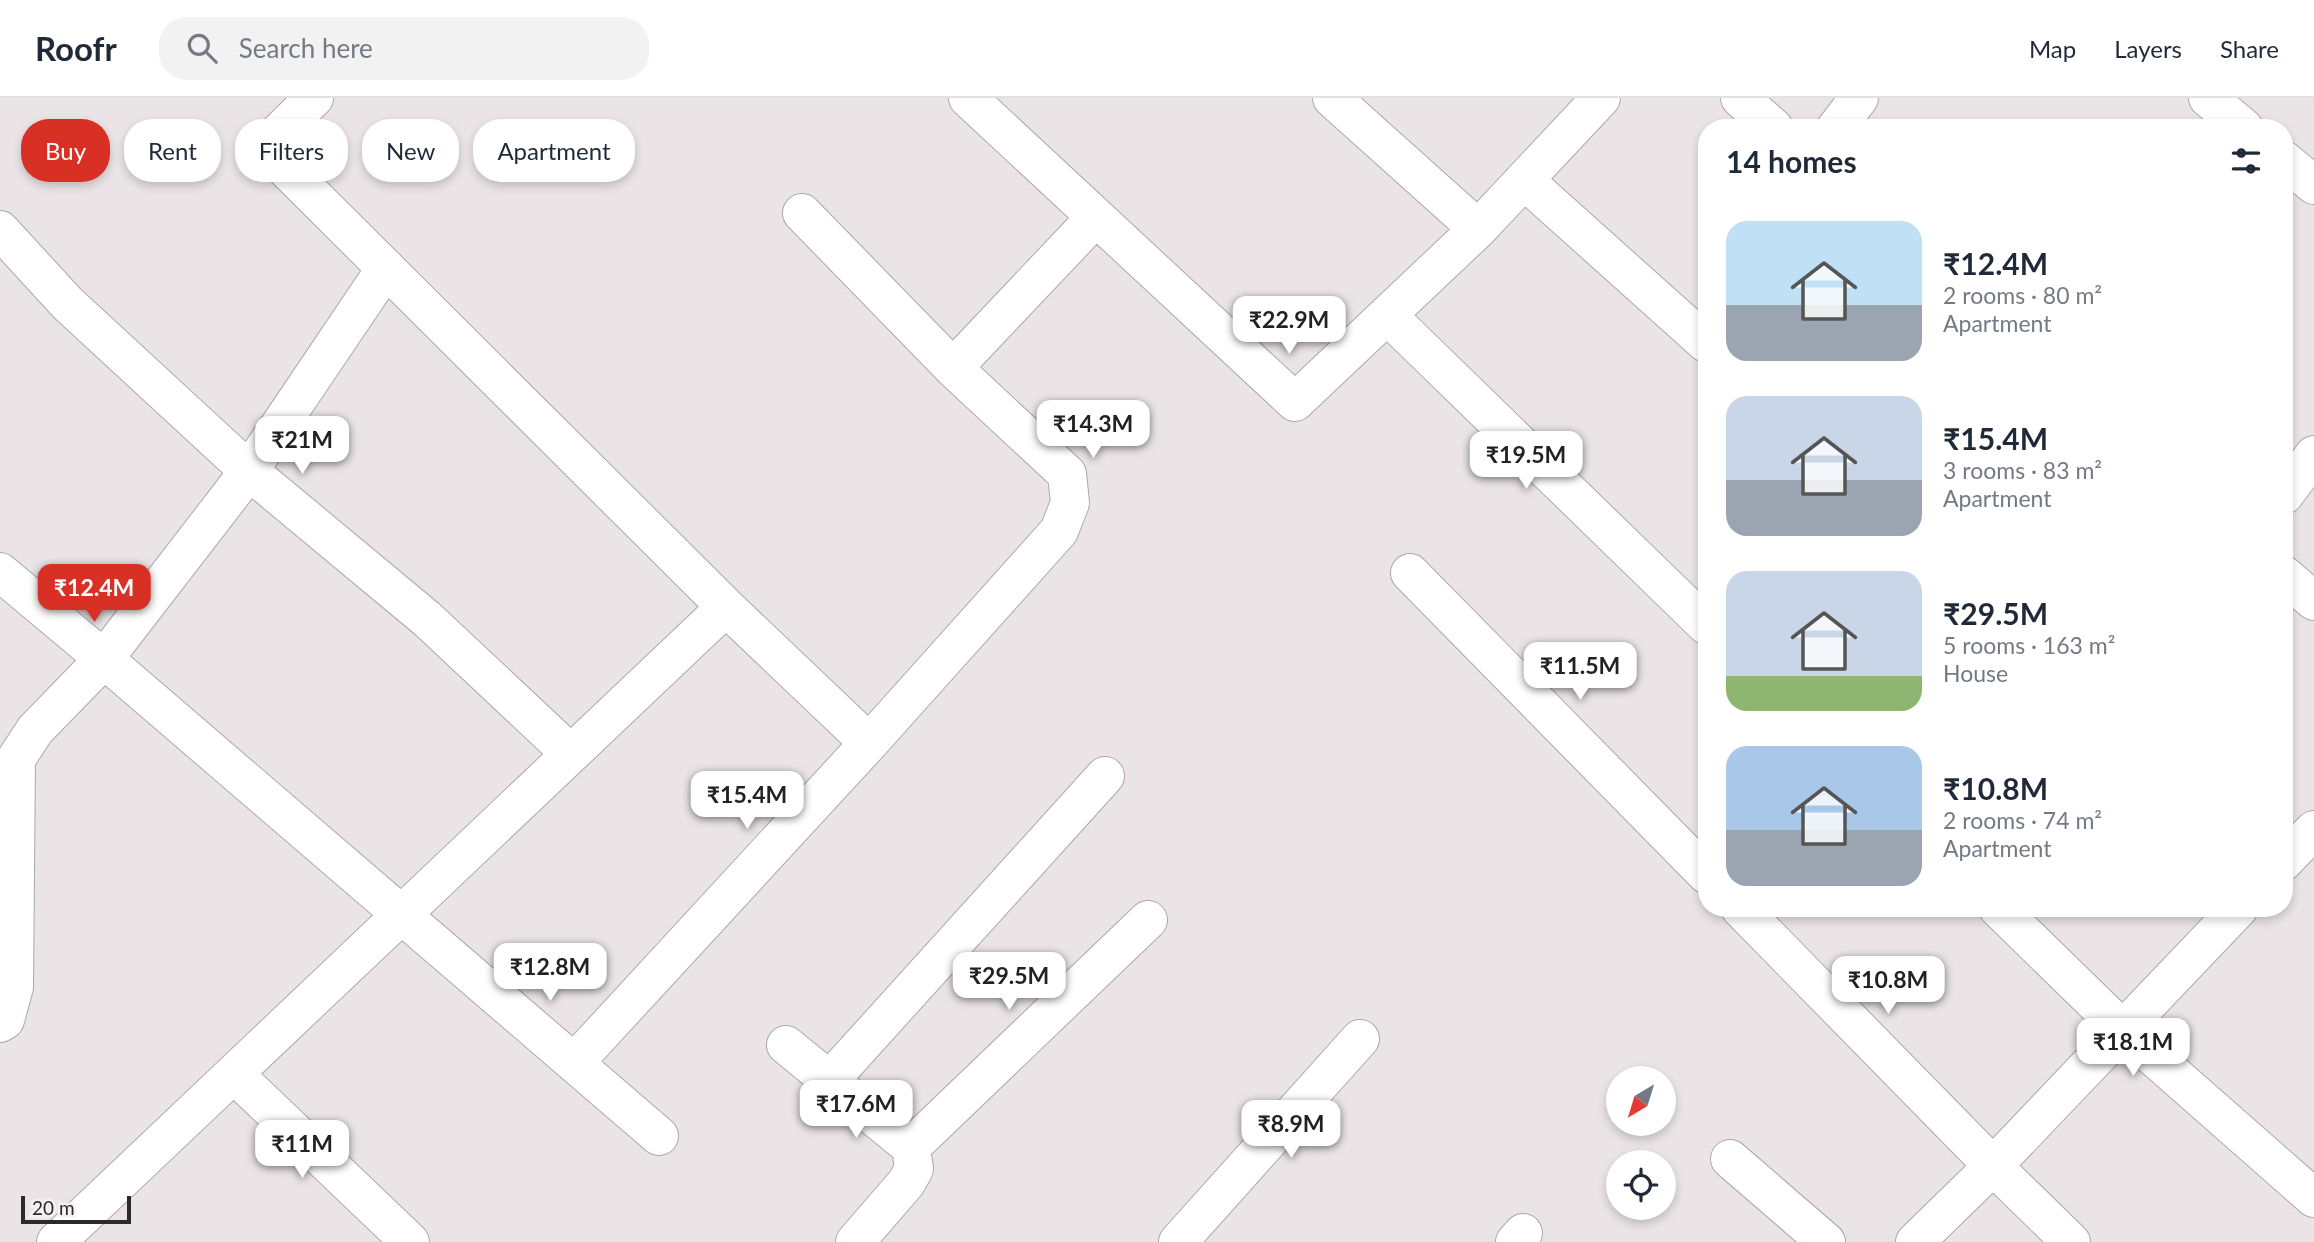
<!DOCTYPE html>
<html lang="en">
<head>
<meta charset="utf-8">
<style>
	:root { --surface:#fff; --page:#f2f2f3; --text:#1f2937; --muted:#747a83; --line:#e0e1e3; --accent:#d93025 }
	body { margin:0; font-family:Lato,sans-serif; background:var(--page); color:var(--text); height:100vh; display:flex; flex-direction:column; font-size:26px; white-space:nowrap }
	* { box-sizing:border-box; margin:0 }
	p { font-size:23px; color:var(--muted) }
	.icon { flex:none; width:38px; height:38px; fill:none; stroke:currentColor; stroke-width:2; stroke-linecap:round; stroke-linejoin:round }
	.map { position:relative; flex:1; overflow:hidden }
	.drawer { position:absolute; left:1698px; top:21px; width:595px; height:798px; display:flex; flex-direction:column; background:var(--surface); border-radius:28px; box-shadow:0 4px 10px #0003 }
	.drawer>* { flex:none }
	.guide { position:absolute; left:21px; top:21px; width:665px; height:63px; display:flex; gap:14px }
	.needle { width:46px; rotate:218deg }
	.fabs { position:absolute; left:1606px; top:968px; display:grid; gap:14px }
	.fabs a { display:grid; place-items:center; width:70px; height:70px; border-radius:50%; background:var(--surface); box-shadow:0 4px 10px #0003; font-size:35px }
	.scale { position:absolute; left:21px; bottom:18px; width:110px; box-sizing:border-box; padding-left:7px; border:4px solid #2b292a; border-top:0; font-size:19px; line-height:24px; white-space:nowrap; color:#2b292a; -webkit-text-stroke:5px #f7f1f4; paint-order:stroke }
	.price { position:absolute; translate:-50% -60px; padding:0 16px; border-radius:14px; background:#fff; color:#222; font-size:23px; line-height:46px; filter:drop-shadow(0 2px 4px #0008) }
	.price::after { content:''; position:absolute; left:50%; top:42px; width:21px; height:16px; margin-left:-10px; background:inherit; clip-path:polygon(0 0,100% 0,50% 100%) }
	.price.active { background:var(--accent); color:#fff }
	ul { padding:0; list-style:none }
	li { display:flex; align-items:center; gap:21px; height:175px; padding:0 28px }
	li span { display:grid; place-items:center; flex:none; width:196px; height:140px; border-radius:21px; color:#555 }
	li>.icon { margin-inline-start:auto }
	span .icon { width:84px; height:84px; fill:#fffc; stroke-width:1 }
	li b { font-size:30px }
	h2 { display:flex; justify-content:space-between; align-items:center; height:84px; padding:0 28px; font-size:30px }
	.pill { padding:0 24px; border-radius:28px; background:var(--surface); box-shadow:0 4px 10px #0003; font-size:24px; line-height:63px }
	.pill.active { background:var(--accent); color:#fff }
	header { display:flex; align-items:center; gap:42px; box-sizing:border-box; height:98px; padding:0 35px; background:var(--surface); border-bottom:2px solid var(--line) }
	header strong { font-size:33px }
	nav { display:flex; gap:38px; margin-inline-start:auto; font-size:24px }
	.search { width:490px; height:63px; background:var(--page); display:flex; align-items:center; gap:18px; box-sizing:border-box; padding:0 24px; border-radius:28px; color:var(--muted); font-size:26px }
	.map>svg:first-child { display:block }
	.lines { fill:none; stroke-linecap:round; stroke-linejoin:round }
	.street-casing { stroke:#ada7aa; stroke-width:40 }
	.street { stroke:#fff; stroke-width:38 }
</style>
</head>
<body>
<header>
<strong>Roofr</strong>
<div class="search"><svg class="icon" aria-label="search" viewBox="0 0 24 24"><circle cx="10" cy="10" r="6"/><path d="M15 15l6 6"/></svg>Search here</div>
<nav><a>Map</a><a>Layers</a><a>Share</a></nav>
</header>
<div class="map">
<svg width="2314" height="1144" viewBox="0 0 2314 1144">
	<rect width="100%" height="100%" fill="#eae4e7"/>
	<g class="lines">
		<defs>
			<path id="street" d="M968,0L1295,304L1478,131L1601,0
				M1332,0L1478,131
				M1740,0L1774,30
				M2208,0L2244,30
				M1836,30L1859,0
				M2284,62L2314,87
				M1524,82L1706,245
				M802,115L953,270L1067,376L1070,405L1059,433L869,645
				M0,132L67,205L249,373L427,521L571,656
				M386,170L249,373L104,561L659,1038
				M1387,217L1706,527
				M953,270L1096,119
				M2284,397L2314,357
				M0,474L104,561L35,632L16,661L14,889L5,922L0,925
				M1410,475L1706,776
				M2284,477L2314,503
				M2284,763L2314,732
				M1740,810L1993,1068L2239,810
				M1998,810L2123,932L2314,1100
				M786,947L911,1049L914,1071L906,1085L855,1144
				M574,965L869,645L726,509
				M235,977L410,1144
				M829,983L1105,678
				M911,1049L1148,822
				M1730,1061L1826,1144
				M56,1144L726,509L264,49L314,0
				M1178,1144L1360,941
				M1515,1144L1523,1135
				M1915,1144L1993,1068L2071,1144"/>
		</defs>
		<!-- street casing -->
		<use href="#street" class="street-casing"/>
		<!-- street -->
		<use href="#street" class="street"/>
	</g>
</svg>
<div class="fabs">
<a><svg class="needle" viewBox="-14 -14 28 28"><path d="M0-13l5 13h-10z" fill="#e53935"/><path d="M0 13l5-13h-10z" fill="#747a83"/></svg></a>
<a><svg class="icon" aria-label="locate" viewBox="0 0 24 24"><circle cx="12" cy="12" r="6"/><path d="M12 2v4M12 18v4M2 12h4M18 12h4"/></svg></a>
</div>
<div class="scale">20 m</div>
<b class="price" style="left:1289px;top:258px">₹22.9M</b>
<b class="price" style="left:1093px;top:362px">₹14.3M</b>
<b class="price" style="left:302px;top:378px">₹21M</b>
<b class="price" style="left:1526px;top:393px">₹19.5M</b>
<b class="price active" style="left:94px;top:526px">₹12.4M</b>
<b class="price" style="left:1580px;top:604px">₹11.5M</b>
<b class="price" style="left:747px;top:733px">₹15.4M</b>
<b class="price" style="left:550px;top:905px">₹12.8M</b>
<b class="price" style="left:1009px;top:914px">₹29.5M</b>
<b class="price" style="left:1888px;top:918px">₹10.8M</b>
<b class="price" style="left:2133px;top:980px">₹18.1M</b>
<b class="price" style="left:856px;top:1042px">₹17.6M</b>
<b class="price" style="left:1291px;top:1062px">₹8.9M</b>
<b class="price" style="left:302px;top:1082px">₹11M</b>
<div class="guide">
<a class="pill active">Buy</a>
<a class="pill">Rent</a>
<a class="pill">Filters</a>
<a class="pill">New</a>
<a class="pill">Apartment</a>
</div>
<section class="drawer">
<h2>14 homes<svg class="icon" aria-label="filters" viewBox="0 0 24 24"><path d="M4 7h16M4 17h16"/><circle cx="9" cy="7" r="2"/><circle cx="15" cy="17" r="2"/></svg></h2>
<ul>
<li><span style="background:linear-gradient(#bfe0f5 60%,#9aa5b1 0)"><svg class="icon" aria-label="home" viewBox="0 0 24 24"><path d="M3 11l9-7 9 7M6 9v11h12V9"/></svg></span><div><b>₹12.4M</b><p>2 rooms · 80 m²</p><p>Apartment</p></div></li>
<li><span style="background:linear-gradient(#c9d6e8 60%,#9aa5b1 0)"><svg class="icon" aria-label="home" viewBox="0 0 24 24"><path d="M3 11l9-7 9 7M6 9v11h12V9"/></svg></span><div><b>₹15.4M</b><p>3 rooms · 83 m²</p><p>Apartment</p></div></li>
<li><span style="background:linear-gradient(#c9d6e8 75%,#8fb573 0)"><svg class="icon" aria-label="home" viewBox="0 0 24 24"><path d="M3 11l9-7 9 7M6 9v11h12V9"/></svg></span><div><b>₹29.5M</b><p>5 rooms · 163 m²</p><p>House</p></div></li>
<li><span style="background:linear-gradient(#a9c7e8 60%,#9aa5b1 0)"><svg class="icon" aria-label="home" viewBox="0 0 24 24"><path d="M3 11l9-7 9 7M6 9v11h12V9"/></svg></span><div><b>₹10.8M</b><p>2 rooms · 74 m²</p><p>Apartment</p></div></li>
</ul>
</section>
</div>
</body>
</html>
